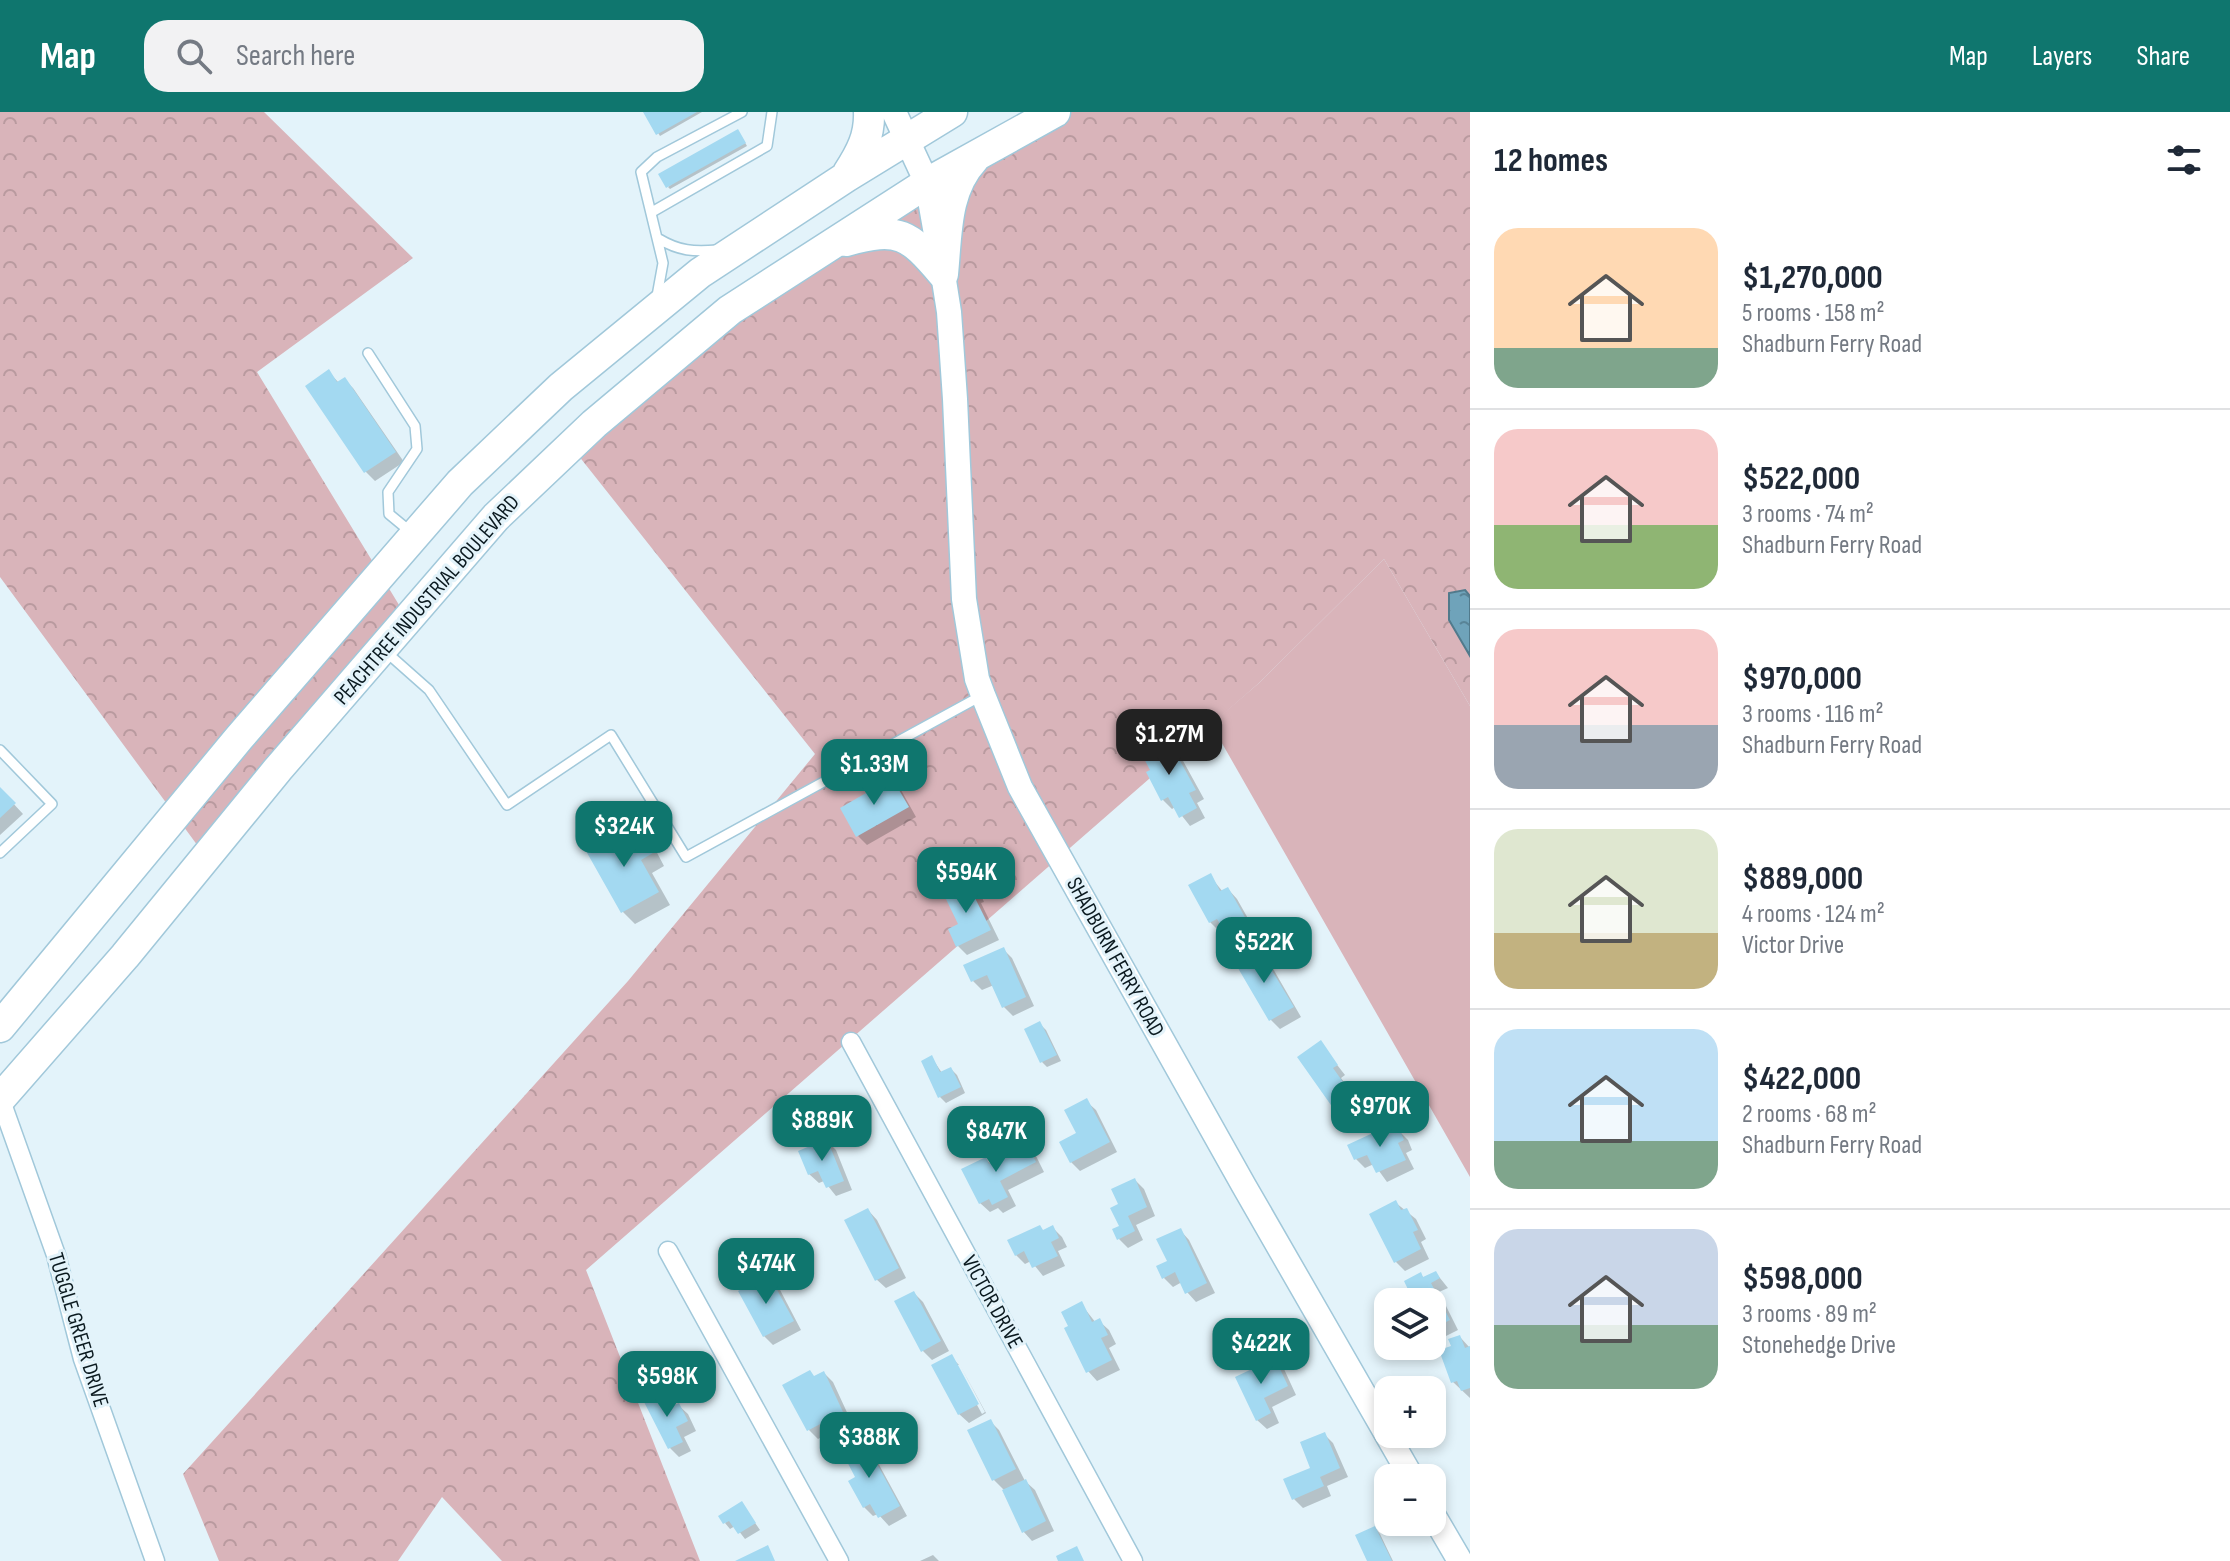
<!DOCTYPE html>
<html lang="en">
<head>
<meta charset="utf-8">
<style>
	:root { --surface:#fff; --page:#f2f2f3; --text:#1f2937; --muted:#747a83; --line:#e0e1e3; --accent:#0f766e }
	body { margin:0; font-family:"Sofia Sans Condensed",sans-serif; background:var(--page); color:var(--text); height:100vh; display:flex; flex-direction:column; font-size:30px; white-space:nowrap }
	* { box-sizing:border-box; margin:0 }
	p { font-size:26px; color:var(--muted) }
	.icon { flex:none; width:44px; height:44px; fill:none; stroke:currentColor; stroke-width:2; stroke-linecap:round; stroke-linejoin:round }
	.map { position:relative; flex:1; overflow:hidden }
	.details { display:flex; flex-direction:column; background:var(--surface); width:760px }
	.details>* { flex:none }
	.tools { position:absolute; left:1374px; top:1176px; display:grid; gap:16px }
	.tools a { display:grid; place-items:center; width:72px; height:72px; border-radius:16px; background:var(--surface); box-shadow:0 4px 12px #0003; font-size:40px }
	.price { position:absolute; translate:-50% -68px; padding:0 18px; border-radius:16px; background:var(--accent); color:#fff; font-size:26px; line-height:52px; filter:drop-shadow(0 2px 4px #0008) }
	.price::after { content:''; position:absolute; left:50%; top:48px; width:24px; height:18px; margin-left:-12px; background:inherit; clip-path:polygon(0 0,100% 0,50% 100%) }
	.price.active { background:#222; color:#fff }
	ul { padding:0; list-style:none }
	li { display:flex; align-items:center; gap:24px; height:200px; padding:0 24px }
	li+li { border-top:2px solid var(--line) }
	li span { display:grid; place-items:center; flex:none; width:224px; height:160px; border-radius:24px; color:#555 }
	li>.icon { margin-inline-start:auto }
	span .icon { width:96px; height:96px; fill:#fffc; stroke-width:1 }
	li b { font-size:34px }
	h2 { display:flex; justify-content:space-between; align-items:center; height:96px; padding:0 24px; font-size:34px }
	header { display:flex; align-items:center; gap:48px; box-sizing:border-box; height:112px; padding:0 40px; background:var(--accent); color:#fff }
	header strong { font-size:38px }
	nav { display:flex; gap:44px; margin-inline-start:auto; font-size:28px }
	.search { width:560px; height:72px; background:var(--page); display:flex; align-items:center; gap:20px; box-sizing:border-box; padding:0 28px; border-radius:24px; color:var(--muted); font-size:30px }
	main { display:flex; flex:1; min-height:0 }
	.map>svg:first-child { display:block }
	.forest { fill:url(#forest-crowns) }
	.green { fill:#d9b4ba }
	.water { fill:url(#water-ripples); stroke:#517a8c; stroke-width:2 }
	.shadow { fill:#0003 }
	.building { fill:#a3d9f1 }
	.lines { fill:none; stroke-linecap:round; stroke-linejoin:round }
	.service-casing { stroke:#a1c8da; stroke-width:12 }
	.minor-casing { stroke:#a1c8da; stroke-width:21 }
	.tertiary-casing { stroke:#a1c8da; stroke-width:27 }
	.primary-casing { stroke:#a1c8da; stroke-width:33 }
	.service { stroke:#fff; stroke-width:9 }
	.minor { stroke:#fff; stroke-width:18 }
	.tertiary { stroke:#fff; stroke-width:24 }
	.primary { stroke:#fff; stroke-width:30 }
	.labels { text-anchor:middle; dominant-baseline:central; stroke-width:6; stroke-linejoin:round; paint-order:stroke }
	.street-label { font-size:22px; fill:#0a191f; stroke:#e3f3fa }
</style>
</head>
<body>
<header>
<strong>Map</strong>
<div class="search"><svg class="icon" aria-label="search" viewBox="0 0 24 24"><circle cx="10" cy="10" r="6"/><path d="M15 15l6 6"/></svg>Search here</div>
<nav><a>Map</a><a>Layers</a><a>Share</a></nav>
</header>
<main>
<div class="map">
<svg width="1470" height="1449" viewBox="0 0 1470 1449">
	<defs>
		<pattern id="forest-crowns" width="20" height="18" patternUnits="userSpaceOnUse" patternTransform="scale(2)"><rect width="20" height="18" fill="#d9b4ba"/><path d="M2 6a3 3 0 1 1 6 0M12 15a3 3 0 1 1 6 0" fill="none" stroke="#b99a9f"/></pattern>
		<pattern id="water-ripples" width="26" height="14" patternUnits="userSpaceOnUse" patternTransform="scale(2)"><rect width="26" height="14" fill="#6fa3ba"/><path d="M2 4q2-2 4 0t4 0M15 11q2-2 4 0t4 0" fill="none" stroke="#598497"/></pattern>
	</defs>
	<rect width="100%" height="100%" fill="#e3f3fa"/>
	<!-- forest -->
	<path class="forest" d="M0,0H264L413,146L257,260L407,506L206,745L0,465Z
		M1063,0H1470V594L1384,447L1259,571L586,1158L700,1449H502L442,1385L398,1449H219L183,1362L628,869L815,642L578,343L754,178Z"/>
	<!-- green -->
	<path class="green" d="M1384,447L1470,594V1065L1211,612L1259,571Z"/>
	<!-- water -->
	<path class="water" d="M1465,478L1470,484V544L1449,508V481Z"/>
	<!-- shadow -->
	<path class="shadow" d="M645,0H702L660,24Z
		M740,22L747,34L670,77L668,75Z
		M329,260L339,271L344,267L353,276L404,350L375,369L366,360L308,274Z
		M1167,627L1176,636L1204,687L1197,691L1205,706L1190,714L1175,695L1172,697L1163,688L1152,658Z
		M892,669L901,678L916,705L867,733L858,724Z
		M0,677L23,702L0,723Z
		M624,720L632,728L641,723L654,735L664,754L652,761L670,793L635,812L623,800Z
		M1210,764L1223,780L1228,777L1237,787L1254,817L1235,827L1225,816L1219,819L1210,810Z
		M971,772L980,781L984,790L981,791L999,828L967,843L958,834Z
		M1003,837L1012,846L1034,894L1013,904L1003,894L994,873L982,878L973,869Z
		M1259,839L1268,848L1301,905L1280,917L1271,908L1238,852Z
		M1040,912L1046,918L1061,949L1047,955L1042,950Z
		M1320,931L1345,963L1341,966L1351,980L1348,982L1357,995L1344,1004L1335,995Z
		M932,946L942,961L951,957L957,963L965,981L946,991L940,985Z
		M1086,989L1096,998L1117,1040L1080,1059L1071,1050Z
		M1387,1016L1392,1021L1398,1018L1408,1028L1412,1038L1406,1041L1414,1057L1387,1070L1374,1052L1365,1056L1356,1047Z
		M827,1029L836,1038L852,1078L836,1084L824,1069L819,1071L809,1062Z
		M1027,1035L1036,1044L1044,1060L1008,1078L1016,1094L1003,1101L998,1096L990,1100L980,1091L986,1047L991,1053Z
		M1135,1068L1144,1077L1155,1104L1136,1113L1143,1128L1128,1136L1119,1127L1122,1115L1121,1093Z
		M1396,1091L1416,1107L1426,1127L1421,1130L1429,1147L1405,1159L1396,1150Z
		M868,1098L877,1108L906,1166L886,1176L876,1167Z
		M1052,1115L1062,1125L1067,1135L1058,1139L1065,1154L1043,1164L1031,1149L1025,1152L1016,1143Z
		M1180,1118L1189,1128L1215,1181L1196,1190L1187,1180L1182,1170L1173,1175L1164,1166Z
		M1436,1161L1448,1176L1439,1180L1458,1218L1440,1227L1432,1219V1190H1417L1420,1162L1425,1167Z
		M769,1165L778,1174L801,1218L773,1233L764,1224Z
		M914,1181L923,1190L949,1239L932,1248L923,1239Z
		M1081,1192L1096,1211L1099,1209L1109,1218L1116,1232L1109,1236L1120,1258L1097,1269L1088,1259Z
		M1460,1225L1470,1236V1286L1453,1270V1235Z
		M951,1245L959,1253H955L982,1302L985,1300L960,1253L986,1301L969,1311L959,1302Z
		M1274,1248L1284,1257L1296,1283L1272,1295L1279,1311L1267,1317L1257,1308Z
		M824,1261L833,1270L851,1309L818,1327L809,1318Z
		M664,1282L675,1295L678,1293L688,1302L696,1319L684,1325L691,1339L679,1345L670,1336L647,1291Z
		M990,1309L999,1318L1025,1369L1035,1378L1054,1419L1032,1429L1023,1419L1004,1378L994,1368Z
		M1324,1322L1333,1331L1348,1365L1327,1374L1331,1384L1303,1396L1294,1387L1313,1357Z
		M862,1329L871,1338L907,1404L889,1414L878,1402L873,1404L864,1395L858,1366Z
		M742,1392L760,1418L745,1427L735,1414L730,1417L725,1411Z
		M1375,1416L1380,1422L1393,1449H1370Z
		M933,1443L939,1449H920Z"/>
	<!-- building -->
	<path class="building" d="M643,0H697L656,23Z
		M738,17L746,31L666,76L658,62Z
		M329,257L337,270L345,265L396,340L364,361L305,274Z
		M1167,625L1196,678L1189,681L1197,696L1179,706L1168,685L1161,689L1146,660L1150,658L1140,639Z
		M892,666L909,695L856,725L840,696Z
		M0,675L16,691L0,706Z
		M624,718L629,727L641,720L653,741L641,748L659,780L621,801L586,739Z
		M1211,761L1220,779L1228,775L1246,807L1224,819L1217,807L1209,811L1188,773Z
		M972,770L977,780L973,782L991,818L956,835L948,817L958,812L944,783Z
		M1004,835L1026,885L1002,896L987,863L971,870L963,853Z
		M1259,837L1294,895L1269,909L1235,851Z
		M1040,909L1057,943L1040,951L1024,917Z
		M1321,928L1338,953L1333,956L1343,970L1340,972L1349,985L1333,996L1297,945Z
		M932,943L940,960L951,955L961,975L938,986L921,949Z
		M1087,986L1110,1030L1070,1051L1059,1030L1076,1021L1064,998Z
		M1388,1014L1390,1020L1399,1016L1404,1028L1398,1031L1406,1048L1376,1061L1367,1043L1354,1048L1347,1033Z
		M827,1027L844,1069L826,1076L818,1059L808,1063L798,1039Z
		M1027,1032L1036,1050L1000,1069L1008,1085L992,1093L989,1087L979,1092L961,1057L986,1045L989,1052Z
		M1135,1066L1147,1095L1128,1104L1135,1119L1117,1128L1112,1117L1119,1114L1110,1096L1118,1092L1111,1077Z
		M1396,1088L1401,1098L1407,1096L1418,1118L1413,1120L1421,1137L1394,1151L1369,1102Z
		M868,1096L899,1156L875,1169L844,1108Z
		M1040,1113L1043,1118L1053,1113L1059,1126L1051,1130L1058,1144L1032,1156L1024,1139L1015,1144L1007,1128Z
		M1181,1116L1207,1171L1185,1182L1175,1160L1162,1167L1156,1154L1167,1149L1156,1127Z
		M1436,1159L1440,1166L1431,1171L1450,1208L1432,1217V1190H1414L1404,1169L1421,1160L1423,1165Z
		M769,1163L794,1209L763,1225L738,1179Z
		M914,1179L941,1229L921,1240L894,1189Z
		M1082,1189L1092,1210L1100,1206L1108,1223L1101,1226L1112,1248L1086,1261L1064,1216L1068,1214L1061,1200Z
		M1460,1223L1465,1236L1470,1234V1276L1461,1279L1457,1269L1451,1271L1439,1238L1451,1234L1448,1227Z
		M952,1242L979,1292L958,1303L931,1253Z
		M1275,1246L1288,1274L1264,1286L1271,1301L1256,1309L1235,1265Z
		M810,1258L814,1264L824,1259L843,1300L807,1319L782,1273Z
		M664,1280L672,1294L679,1291L688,1309L676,1315L683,1330L668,1337L644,1290Z
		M991,1307L1016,1357L992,1369L967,1318Z
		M1325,1320L1340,1356L1320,1365L1324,1374L1292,1388L1283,1367L1310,1356L1300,1330Z
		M863,1326L900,1394L878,1406L870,1392L863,1396L848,1369L855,1365L841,1338Z
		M1026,1367L1046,1409L1022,1421L1002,1378Z
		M742,1389L756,1411L738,1422L729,1409L723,1412L718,1404Z
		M1375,1414L1392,1449H1367L1355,1423Z
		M768,1433L775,1449H735Z
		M1077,1434L1084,1449H1058L1056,1444Z"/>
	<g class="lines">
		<defs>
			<path id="service" d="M652,100L767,34L772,0
				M659,127C679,139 694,140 717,138
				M657,184L663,151L641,60L657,45L742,0
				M368,241L415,314L417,337L388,380L389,402L412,421
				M385,539L429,578L507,693L611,623L686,745L981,584
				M0,638L52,692L0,741"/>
			<path id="minor" d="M851,930L1133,1449
				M0,986L56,1143L83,1247L155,1449
				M668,1139L839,1449"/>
			<path id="tertiary" d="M894,0L927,71L943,162L949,200L955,287L964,487L977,567L983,583L1020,675L1244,1074L1412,1366
				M1432,1401L1460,1449"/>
			<path id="primary" d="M848,61C861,41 870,24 869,0
				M846,129C899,114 909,122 943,162
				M943,162C947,122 945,78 974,47
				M0,915L239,626L460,371L561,275L700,161L846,65L952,0
				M0,987L125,844L278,657L496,405L594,312L730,198L927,71L1055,0"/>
		</defs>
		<!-- service casing -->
		<use href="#service" class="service-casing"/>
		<!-- minor casing -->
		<use href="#minor" class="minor-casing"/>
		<!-- tertiary casing -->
		<use href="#tertiary" class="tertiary-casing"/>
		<!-- primary casing -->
		<use href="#primary" class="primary-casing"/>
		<!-- service -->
		<use href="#service" class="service"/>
		<!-- minor -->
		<use href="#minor" class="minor"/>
		<!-- tertiary -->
		<use href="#tertiary" class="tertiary"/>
		<!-- primary -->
		<use href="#primary" class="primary"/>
	</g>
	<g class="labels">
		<!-- street labels -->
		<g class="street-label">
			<text transform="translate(427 488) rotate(-49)">PEACHTREE INDUSTRIAL BOULEVARD</text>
			<text transform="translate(1115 845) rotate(61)">SHADBURN FERRY ROAD</text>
			<text transform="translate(992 1190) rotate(61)">VICTOR DRIVE</text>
			<text transform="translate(78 1218) rotate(73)">TUGGLE GREER DRIVE</text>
		</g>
	</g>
</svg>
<div class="tools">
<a><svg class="icon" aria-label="layers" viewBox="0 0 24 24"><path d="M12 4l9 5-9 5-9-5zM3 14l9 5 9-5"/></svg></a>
<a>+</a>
<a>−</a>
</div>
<b class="price active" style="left:1169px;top:665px">$1.27M</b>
<b class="price" style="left:874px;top:695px">$1.33M</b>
<b class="price" style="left:624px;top:757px">$324K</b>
<b class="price" style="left:966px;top:803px">$594K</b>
<b class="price" style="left:1264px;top:873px">$522K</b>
<b class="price" style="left:1380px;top:1037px">$970K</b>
<b class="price" style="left:822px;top:1051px">$889K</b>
<b class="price" style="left:996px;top:1062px">$847K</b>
<b class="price" style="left:766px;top:1194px">$474K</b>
<b class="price" style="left:1261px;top:1274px">$422K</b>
<b class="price" style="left:667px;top:1307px">$598K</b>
<b class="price" style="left:869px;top:1368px">$388K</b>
</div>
<section class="details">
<h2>12 homes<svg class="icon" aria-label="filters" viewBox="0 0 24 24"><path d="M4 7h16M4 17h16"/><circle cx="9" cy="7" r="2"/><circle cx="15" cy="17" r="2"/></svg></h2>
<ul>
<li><span style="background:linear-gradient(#ffd9b3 75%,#7fa58c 0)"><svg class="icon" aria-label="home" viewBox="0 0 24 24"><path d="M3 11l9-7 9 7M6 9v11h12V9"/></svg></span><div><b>$1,270,000</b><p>5 rooms · 158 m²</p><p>Shadburn Ferry Road</p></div></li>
<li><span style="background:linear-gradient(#f6c9c9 60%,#8fb573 0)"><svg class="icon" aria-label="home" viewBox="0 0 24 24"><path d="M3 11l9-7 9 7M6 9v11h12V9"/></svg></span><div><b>$522,000</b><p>3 rooms · 74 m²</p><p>Shadburn Ferry Road</p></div></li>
<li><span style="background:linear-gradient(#f6c9c9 60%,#9aa5b1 0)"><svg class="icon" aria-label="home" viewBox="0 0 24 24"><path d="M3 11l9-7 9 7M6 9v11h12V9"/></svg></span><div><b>$970,000</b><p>3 rooms · 116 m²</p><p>Shadburn Ferry Road</p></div></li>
<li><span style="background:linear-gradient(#dfe7d0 65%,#c2b280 0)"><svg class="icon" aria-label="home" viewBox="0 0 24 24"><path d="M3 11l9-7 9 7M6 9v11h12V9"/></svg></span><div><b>$889,000</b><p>4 rooms · 124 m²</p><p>Victor Drive</p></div></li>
<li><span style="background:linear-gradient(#bfe0f5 70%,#7fa58c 0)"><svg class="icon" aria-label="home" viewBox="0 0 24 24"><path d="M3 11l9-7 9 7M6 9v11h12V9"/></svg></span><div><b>$422,000</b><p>2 rooms · 68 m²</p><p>Shadburn Ferry Road</p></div></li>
<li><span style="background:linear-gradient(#c9d6e8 60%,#7fa58c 0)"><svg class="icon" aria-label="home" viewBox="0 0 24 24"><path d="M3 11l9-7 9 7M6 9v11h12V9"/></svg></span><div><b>$598,000</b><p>3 rooms · 89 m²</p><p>Stonehedge Drive</p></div></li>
</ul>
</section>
</main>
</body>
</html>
